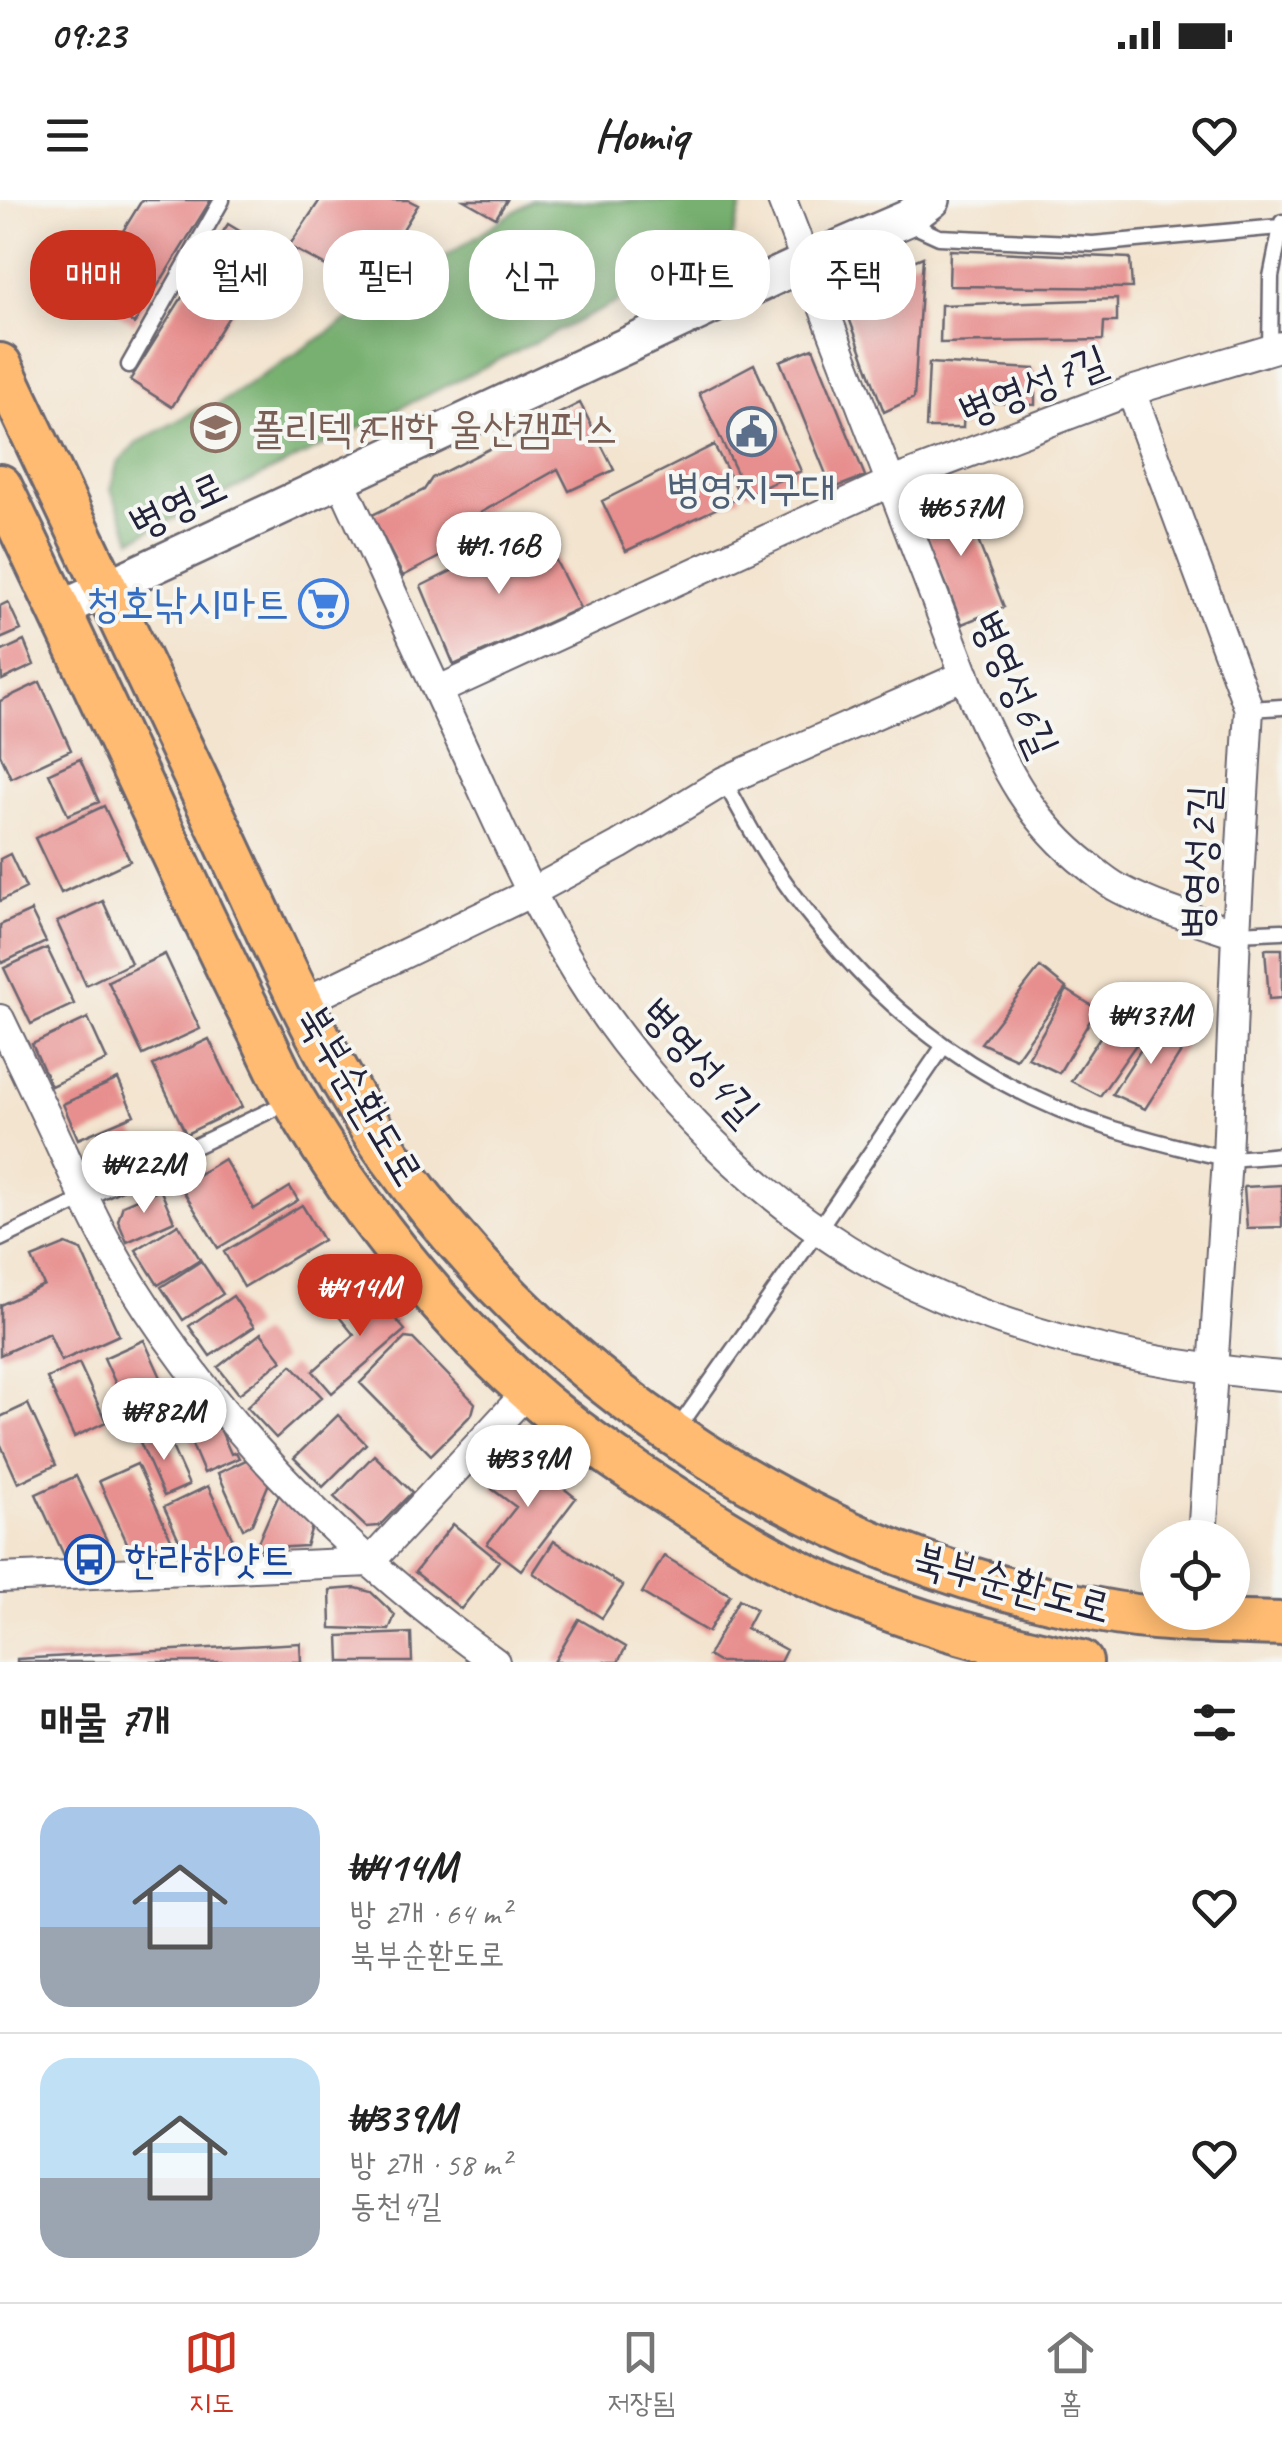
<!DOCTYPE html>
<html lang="ko">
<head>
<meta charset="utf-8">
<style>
	:root { --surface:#fff; --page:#f2f2f2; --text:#222; --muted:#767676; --line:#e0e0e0; --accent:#c8321e }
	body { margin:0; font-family:Caveat,"Poor Story",sans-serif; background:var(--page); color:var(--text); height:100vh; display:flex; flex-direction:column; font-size:38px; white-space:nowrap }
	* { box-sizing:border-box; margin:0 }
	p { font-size:32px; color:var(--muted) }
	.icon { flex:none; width:55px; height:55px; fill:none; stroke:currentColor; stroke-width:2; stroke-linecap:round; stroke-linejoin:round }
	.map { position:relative; height:1462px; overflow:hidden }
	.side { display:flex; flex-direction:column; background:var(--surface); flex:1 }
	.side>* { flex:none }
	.top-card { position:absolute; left:30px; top:30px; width:1222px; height:90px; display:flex; gap:20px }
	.buttons { position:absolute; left:1140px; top:1320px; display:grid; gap:20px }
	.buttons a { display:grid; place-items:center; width:110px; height:110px; border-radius:50%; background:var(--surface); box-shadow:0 5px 25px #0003; font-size:50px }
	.price { position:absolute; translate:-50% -85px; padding:0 22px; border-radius:35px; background:#fff; color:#222; font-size:32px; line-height:65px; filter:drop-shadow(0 2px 5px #0008) }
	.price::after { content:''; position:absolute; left:50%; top:60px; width:30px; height:22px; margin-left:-15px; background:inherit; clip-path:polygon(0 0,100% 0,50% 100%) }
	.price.on { background:var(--accent); color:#fff }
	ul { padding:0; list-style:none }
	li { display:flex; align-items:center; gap:30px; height:250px; padding:0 40px }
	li+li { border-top:2px solid var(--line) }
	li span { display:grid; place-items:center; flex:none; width:280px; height:200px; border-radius:30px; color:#555 }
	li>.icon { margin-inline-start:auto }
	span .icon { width:120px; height:120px; fill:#fffc; stroke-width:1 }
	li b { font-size:42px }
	h2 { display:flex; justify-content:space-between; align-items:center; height:120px; padding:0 40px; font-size:42px }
	.tag { padding:0 35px; border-radius:40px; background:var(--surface); box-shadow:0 5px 25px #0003; font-size:35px; line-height:90px }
	.tag.on { background:var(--accent); color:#fff }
	.status { display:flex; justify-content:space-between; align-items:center; height:70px; padding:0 50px; background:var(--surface); direction:ltr }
	.status svg { height:28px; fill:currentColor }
	header { display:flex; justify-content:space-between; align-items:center; height:130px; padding:0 40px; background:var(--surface); font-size:45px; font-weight:700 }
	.tabs { display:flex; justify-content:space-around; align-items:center; height:140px; border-top:2px solid var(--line); background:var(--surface); font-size:28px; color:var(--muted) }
	.tabs a { display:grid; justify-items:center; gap:5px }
	.tabs .on { color:var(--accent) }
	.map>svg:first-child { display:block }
	.forest { fill:#77b06f; stroke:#4c6955; stroke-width:2.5 }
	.building { fill:#e78f8e }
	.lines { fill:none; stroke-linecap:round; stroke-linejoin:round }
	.service-casing { stroke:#6b666f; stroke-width:19 }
	.minor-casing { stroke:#6b666f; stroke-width:32 }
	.tertiary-casing { stroke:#6b666f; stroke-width:40 }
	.primary-casing { stroke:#6b666f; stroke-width:48 }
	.service { stroke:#fff; stroke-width:14 }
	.minor { stroke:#fff; stroke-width:28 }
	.tertiary { stroke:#fff; stroke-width:35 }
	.primary { stroke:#febb71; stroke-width:42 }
	.labels { text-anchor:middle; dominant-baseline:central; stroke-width:8; stroke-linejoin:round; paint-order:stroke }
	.street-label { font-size:42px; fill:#22223b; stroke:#f6f6f2 }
	.education-label { font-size:42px; fill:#785e54; stroke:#f6f6f2; text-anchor:start }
	.service-label { font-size:42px; fill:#4e5e75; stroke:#f6f6f2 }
	.shop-label { font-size:42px; fill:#366cbe; stroke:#f6f6f2; text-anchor:end }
	.transit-label { font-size:42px; fill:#164399; stroke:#f6f6f2; text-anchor:start }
</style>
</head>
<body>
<div class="status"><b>09:23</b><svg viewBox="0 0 49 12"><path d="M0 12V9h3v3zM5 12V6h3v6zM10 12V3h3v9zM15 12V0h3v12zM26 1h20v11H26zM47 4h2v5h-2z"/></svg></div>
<header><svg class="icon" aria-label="menu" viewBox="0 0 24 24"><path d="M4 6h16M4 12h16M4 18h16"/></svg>Homiq<svg class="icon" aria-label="heart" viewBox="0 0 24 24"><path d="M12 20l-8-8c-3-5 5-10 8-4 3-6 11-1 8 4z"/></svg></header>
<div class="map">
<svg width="1282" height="1462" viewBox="0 0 1282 1462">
	<rect width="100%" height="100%" fill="#f6f6f2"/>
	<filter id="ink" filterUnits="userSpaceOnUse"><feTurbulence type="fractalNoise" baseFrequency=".01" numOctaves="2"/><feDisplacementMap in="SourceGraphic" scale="20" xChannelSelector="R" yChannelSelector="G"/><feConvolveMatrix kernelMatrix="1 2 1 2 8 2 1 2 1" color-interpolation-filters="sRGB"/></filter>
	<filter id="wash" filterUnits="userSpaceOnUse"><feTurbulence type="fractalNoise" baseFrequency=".0048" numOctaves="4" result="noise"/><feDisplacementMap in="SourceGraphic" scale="40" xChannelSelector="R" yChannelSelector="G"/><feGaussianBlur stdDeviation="2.25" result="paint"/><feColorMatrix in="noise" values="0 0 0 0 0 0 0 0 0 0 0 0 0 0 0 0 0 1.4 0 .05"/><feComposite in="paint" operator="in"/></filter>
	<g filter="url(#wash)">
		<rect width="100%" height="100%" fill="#f3e4cf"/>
		<!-- forest -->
		<path class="forest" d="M532,0L563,2L743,0L730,47L132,339L111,290L117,264L137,243L199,209L214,207Z"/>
		<g id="blocks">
			<!-- building -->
			<path class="building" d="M142,0H211L134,124L85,93Z
				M320,0H408L418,5L367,88L289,46Z
				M464,0H507L496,18Z
				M228,24L271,50L172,207L130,180Z
				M950,50L1130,58L1132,88L949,86Z
				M923,57L914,198L884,212L839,91Z
				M1117,99V122H1104L1103,140L940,143L941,105Z
				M813,148L865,276L832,289L780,161Z
				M929,163L1035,169V205L964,201L963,228H926Z
				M754,164L801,271L747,294L699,193Z
				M580,203L614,270L569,291L558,269L450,330L458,347L403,376L372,315L424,290L432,278Z
				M714,245L741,297L626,351L602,301Z
				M960,295L1004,407L962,424L917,312Z
				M539,328L580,408L454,465L421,386Z
				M8,402L21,430L0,439V406Z
				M24,441L34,465L2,480L0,452Z
				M40,482L71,550L11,578L0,554V501Z
				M80,559L99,602L68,615L49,573Z
				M104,606L130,661L61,693L35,638Z
				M10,654L26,688L0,701V659Z
				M103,701L131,763L86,785L57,722Z
				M31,711L46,742L2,763L0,758V725Z
				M47,748L74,804L31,824L4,768Z
				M1265,749H1282V798L1269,799Z
				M165,754L200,829L143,855L108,781Z
				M1040,767L1066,788L1016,859L981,843Z
				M1067,790L1097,809L1059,873L1028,858Z
				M1118,810L1149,826L1100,896L1071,881Z
				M88,818L107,860L51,886L32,844Z
				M1158,823L1188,841L1145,909L1112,894Z
				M209,839L242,907L186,934L153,865Z
				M118,879L134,915L78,939L63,904Z
				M133,929L142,948L117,960L108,941Z
				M224,959L254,1009L290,987L298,1000L218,1048L180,986Z
				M1282,985V1027L1247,1028L1244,987Z
				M160,989L174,1021L127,1042L118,1021L123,1005Z
				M302,1005L323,1040L244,1087L224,1052Z
				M178,1024L200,1059L158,1085L136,1050Z
				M66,1044L81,1050L119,1135L61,1161L49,1133L0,1155V1105L44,1085L32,1058Z
				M201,1061L223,1094L183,1120L161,1087Z
				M367,1086L405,1130L332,1193L313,1171L354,1135L336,1113Z
				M233,1096L254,1127L210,1156L189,1126Z
				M261,1133L282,1160L239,1194L218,1167Z
				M405,1138L413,1139L475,1203L472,1214L431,1255L360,1183Z
				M144,1140L168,1193L128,1211L104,1158Z
				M79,1163L106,1222L74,1237L47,1178Z
				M292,1165L322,1197L276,1238L247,1207Z
				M28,1204L56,1265L18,1283L0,1243V1217Z
				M203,1209L212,1229L219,1226L231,1254L236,1252L239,1258L204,1273L181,1219Z
				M338,1215L366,1244L323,1287L294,1258Z
				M164,1229L189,1285L164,1296L139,1240Z
				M519,1253L576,1298L521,1370L487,1344L516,1307L492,1289Z
				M374,1255L412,1292L379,1326L366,1327L334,1297Z
				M248,1259L269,1283L252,1324L243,1329L218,1273Z
				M137,1264L171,1339L133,1356L99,1281Z
				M76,1276L108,1343L67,1362L36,1294Z
				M208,1286L238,1350L230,1353H185L164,1307Z
				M280,1292L312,1326L306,1346L255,1349Z
				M453,1324L499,1361L461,1409L415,1372Z
				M554,1341L623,1386L602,1418L533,1373Z
				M664,1356L730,1395L708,1432L642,1393Z
				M356,1388L371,1392L395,1415L389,1430L331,1428L330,1390Z
				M739,1399L756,1409L746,1428L786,1450L780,1462H718L708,1456Z
				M579,1419L626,1447L618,1462H554Z
				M411,1433L412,1462H340L339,1436Z
				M300,1443L301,1462H17V1459Z"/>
		</g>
	</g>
	<g filter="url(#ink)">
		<use href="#blocks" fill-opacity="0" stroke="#6b666f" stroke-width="2.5"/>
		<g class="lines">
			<defs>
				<path id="service" d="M911,21L917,27L939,37L1093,44L1279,27
					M1270,150L1271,77L1282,22
					M129,165L222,0
					M1249,509L1282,507
					M724,581C740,609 755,640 774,667C860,792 963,881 1110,928C1140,937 1169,945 1199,952C1208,954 1219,957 1229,958C1246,959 1265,956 1282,955
					M1236,733L1282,731
					M0,1039L288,902
					M676,1231L818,1030L943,847"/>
				<path id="minor" d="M782,0L975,502C1003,566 1031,622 1088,666C1098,674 1108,683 1120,689C1156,708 1197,720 1236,733
					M1131,191L1249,509L1236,733L1227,958L1202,1338
					M340,279C383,373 426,466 469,560C506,640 541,721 590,794C668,910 783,1024 911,1084C1027,1139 1154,1166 1282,1176
					M437,491L889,283L1131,191L1282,146
					M302,803L530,693L619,645L724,581L965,475
					M0,819C22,865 44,910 65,956C79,986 93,1017 109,1046C202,1210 342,1352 495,1462
					M0,1378L370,1362L528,1191"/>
				<path id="tertiary" d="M59,410L806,62L908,18L932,0"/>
				<path id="primary" d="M0,165C75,323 149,480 224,638C275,746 321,858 390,956C559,1192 812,1357 1098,1410C1159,1422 1221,1422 1282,1424
					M0,286C64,418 125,551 187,683C211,734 235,784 261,835C272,857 282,881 295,902C358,1009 435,1107 527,1190C575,1233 630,1270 684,1304C724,1330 765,1355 808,1376C894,1417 987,1442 1081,1462"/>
			</defs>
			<!-- service casing -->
			<use href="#service" class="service-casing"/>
			<!-- minor casing -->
			<use href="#minor" class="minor-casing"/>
			<!-- tertiary casing -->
			<use href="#tertiary" class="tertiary-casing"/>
			<!-- primary casing -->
			<use href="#primary" class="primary-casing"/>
			<!-- service -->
			<use href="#service" class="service"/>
			<!-- minor -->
			<use href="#minor" class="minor"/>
			<!-- tertiary -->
			<use href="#tertiary" class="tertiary"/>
			<!-- primary -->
			<use href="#primary" class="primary"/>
		</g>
	</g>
	<!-- icons -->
	<defs>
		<symbol id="university-ring" viewBox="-11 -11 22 22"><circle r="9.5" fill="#f6f6f2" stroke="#8d6e63" stroke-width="1.5"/><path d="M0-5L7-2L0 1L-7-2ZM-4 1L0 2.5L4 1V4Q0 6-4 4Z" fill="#8d6e63"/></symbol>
		<symbol id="civic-ring" viewBox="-11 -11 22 22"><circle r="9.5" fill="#f6f6f2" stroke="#5c6f8a" stroke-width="1.5"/><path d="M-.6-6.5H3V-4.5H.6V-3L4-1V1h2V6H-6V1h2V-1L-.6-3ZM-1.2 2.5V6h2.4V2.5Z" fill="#5c6f8a"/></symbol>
		<symbol id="supermarket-ring" viewBox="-11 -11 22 22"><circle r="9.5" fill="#f6f6f2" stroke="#3f7fe0" stroke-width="1.5"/><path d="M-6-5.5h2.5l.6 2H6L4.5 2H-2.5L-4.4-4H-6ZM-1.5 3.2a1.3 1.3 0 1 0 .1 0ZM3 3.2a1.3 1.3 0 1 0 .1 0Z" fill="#3f7fe0"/></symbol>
		<symbol id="bus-ring" viewBox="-11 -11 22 22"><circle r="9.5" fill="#f6f6f2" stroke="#1a4fb4" stroke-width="1.5"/><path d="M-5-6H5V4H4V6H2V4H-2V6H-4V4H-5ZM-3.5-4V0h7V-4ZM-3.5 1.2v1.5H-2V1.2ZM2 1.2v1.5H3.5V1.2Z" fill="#1a4fb4"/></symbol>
	</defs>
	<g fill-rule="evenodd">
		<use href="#university-ring" x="188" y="200" width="55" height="55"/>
		<use href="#civic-ring" x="724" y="204" width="55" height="55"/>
		<use href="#supermarket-ring" x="296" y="376" width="55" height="55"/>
		<use href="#bus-ring" x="62" y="1332" width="55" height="55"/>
	</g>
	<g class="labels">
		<!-- street labels -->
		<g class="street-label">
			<text transform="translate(1033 186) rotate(-21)">병영성7길</text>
			<text transform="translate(178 305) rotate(-25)">병영로</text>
			<text transform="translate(1015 484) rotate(66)">병영성6길</text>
			<text transform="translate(1200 662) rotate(-87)">병영성2길</text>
			<text transform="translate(700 862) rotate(48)">병영성4길</text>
			<text transform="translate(360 895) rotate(59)">북부순환도로</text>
			<text transform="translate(1012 1383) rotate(15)">북부순환도로</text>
		</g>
		<!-- education labels -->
		<g class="education-label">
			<text x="251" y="228">폴리텍7대학 울산캠퍼스</text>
		</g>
		<!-- service labels -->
		<g class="service-label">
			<text x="751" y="288">병영지구대</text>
		</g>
		<!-- shop labels -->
		<g class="shop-label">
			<text x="289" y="403">청호낚시마트</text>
		</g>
		<!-- transit labels -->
		<g class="transit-label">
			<text x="125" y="1359">한라하얏트</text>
		</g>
	</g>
</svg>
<div class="buttons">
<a><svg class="icon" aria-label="locate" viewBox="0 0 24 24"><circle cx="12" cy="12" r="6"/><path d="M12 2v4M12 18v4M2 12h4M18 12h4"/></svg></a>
</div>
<b class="price" style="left:961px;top:359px">₩657M</b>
<b class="price" style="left:499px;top:397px">₩1.16B</b>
<b class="price" style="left:1151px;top:867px">₩437M</b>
<b class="price" style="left:144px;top:1016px">₩422M</b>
<b class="price on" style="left:360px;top:1139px">₩414M</b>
<b class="price" style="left:164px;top:1263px">₩782M</b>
<b class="price" style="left:528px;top:1310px">₩339M</b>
<div class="top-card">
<a class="tag on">매매</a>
<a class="tag">월세</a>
<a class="tag">필터</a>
<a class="tag">신규</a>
<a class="tag">아파트</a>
<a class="tag">주택</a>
</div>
</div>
<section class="side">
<h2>매물 7개<svg class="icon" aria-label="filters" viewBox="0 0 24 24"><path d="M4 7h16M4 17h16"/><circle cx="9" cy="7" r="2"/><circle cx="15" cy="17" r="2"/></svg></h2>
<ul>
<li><span style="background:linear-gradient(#a9c7e8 60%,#9aa5b1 0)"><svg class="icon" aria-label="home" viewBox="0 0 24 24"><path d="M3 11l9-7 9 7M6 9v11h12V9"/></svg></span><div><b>₩414M</b><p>방 2개 · 64 m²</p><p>북부순환도로</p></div><svg class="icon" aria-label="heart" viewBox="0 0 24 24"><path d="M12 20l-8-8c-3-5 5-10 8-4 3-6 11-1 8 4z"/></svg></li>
<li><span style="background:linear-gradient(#bfe0f5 60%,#9aa5b1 0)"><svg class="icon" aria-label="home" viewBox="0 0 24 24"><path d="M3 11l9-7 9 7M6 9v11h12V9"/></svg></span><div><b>₩339M</b><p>방 2개 · 58 m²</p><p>동천4길</p></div><svg class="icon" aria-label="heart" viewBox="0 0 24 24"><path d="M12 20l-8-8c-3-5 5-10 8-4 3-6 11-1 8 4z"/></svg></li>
</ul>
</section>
<nav class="tabs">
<a class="on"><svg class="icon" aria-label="map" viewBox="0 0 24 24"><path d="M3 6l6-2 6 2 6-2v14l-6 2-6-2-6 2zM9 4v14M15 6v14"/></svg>지도</a>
<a><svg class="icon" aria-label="saved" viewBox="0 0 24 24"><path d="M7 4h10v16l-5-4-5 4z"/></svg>저장됨</a>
<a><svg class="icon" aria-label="home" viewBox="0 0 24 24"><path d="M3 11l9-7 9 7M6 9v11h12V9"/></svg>홈</a>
</nav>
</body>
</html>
